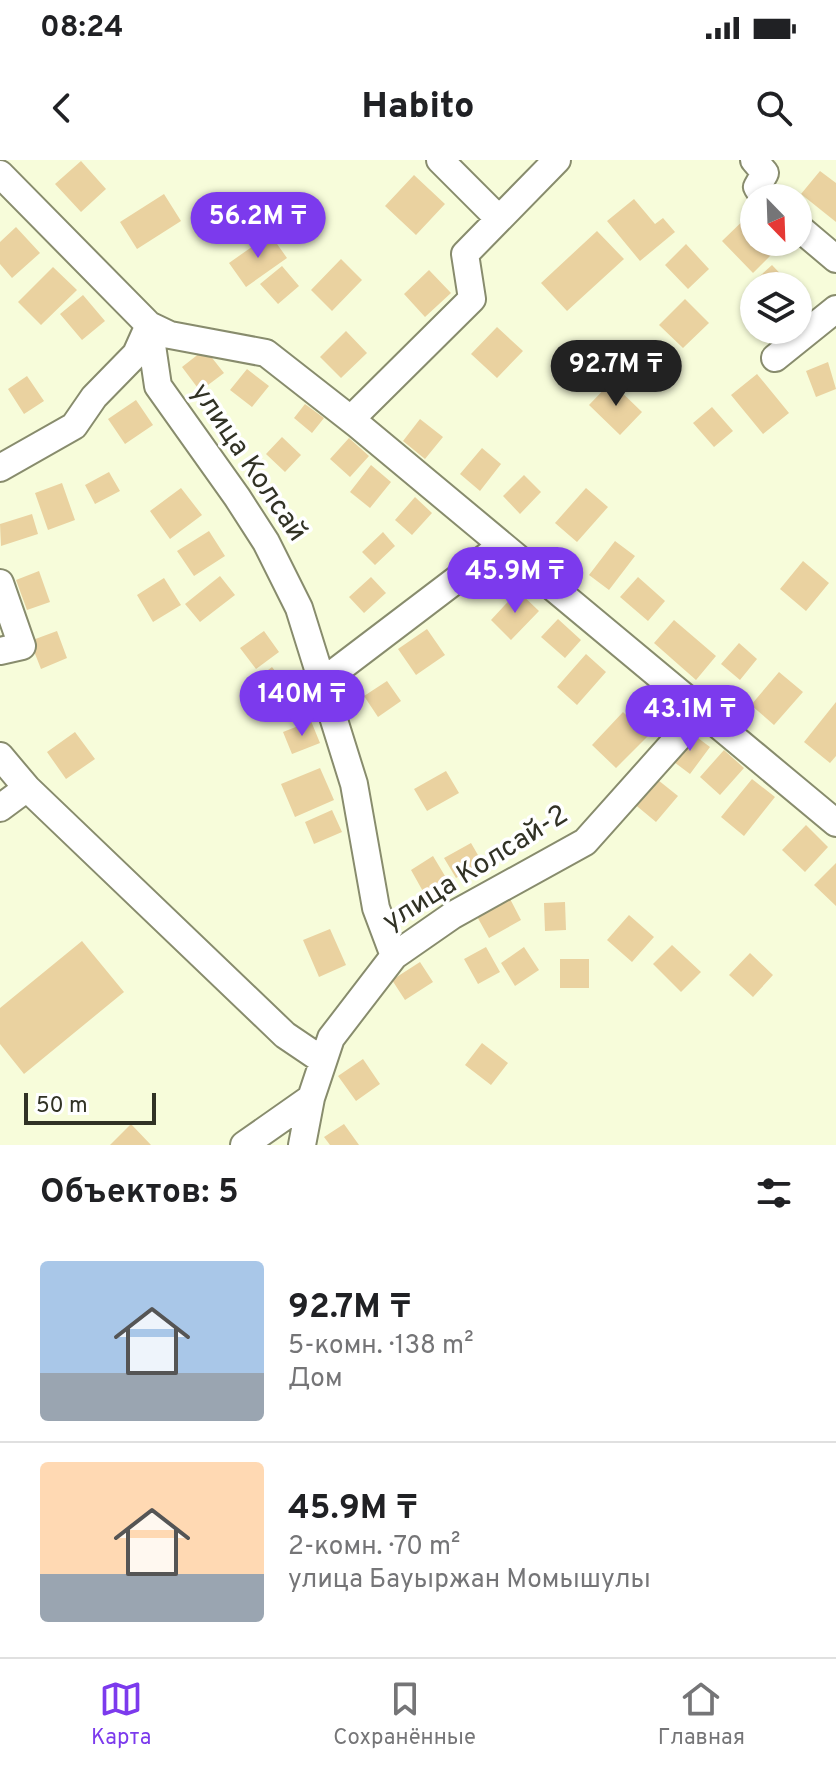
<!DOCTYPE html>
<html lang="ru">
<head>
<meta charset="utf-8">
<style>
	:root { --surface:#fff; --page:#f2f2f2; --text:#202124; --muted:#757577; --line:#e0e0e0; --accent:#7c3aed }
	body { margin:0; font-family:Overpass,sans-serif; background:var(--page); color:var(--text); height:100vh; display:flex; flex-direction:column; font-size:30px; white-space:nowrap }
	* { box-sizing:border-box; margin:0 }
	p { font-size:26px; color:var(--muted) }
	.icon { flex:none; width:44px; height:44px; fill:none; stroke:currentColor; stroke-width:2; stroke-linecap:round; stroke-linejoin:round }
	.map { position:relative; height:985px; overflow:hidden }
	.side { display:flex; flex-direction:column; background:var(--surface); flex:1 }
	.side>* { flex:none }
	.needle { width:52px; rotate:157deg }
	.fabs { position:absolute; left:740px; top:24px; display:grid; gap:16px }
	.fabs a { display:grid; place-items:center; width:72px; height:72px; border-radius:50%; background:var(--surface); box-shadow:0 2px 6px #0004; font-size:40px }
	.scale { position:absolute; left:24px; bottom:20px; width:132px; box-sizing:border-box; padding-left:8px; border:4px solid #313225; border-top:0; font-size:22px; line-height:28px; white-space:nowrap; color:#313225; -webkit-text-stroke:6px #fff; paint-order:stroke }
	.price { position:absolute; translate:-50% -68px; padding:0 18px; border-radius:28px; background:var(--accent); color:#fff; font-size:26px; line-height:52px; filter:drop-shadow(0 2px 4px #0008) }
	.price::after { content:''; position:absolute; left:50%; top:48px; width:24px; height:18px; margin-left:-12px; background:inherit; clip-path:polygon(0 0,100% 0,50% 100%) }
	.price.current { background:#222; color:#fff }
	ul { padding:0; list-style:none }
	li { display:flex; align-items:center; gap:24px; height:200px; padding:0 40px }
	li+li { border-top:2px solid var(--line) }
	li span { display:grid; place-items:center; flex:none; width:224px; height:160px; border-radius:8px; color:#555 }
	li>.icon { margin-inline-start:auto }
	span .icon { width:96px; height:96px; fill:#fffc; stroke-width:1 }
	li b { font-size:34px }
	h2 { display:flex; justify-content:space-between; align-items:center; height:96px; padding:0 40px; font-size:34px }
	.status { display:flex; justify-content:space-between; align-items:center; height:56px; padding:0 40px; background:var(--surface); direction:ltr }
	.status svg { height:22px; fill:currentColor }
	header { display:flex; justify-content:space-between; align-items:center; height:104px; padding:0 40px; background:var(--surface); font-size:36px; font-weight:800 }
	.menu { display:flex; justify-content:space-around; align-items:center; height:112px; border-top:2px solid var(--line); background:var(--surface); font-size:22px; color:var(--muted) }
	.menu a { display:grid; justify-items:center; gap:4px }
	.menu .current { color:var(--accent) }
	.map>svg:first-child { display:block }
	.building { fill:#ead2a0 }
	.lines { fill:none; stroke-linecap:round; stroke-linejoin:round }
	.minor-casing { stroke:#888c6d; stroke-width:30 }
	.minor { stroke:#fff; stroke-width:26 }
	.labels { text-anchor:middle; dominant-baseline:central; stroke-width:7; stroke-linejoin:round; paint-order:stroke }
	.street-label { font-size:28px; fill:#313225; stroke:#fff }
</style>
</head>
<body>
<div class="status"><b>08:24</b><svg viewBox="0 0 49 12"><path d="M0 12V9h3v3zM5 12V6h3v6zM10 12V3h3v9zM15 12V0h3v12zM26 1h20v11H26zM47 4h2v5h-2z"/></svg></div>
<header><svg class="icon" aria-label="back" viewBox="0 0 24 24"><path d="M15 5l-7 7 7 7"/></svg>Habito<svg class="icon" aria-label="search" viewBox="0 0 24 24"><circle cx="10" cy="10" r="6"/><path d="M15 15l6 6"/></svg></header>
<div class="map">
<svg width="836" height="985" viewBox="0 0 836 985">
	<rect width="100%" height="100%" fill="#f7fcda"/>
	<!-- building -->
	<path class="building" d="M81,1L106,29L81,52L55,24Z
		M820,11L836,23V62L801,34Z
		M414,15L445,44L416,75L385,46Z
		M164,34L181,61L137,89L120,62Z
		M634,39L655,64L663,58L675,72L640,101L607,61Z
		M754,50V82H784L753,113L722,81Z
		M16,67L40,93L12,118L0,104V82Z
		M597,71L624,99L567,151L541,123Z
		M270,74L287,98L246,127L229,103Z
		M686,84L709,109L688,129L665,105Z
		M341,99L362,120L332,151L311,130Z
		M772,105L792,126H752L751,124Z
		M282,106L299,126L278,144L260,124Z
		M53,107L77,130L41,165L18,142Z
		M429,110L451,133L425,157L404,134Z
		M83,135L105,161L82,180L60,154Z
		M685,139L709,163L683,188L659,165Z
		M497,167L523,191L497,218L471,194Z
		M346,171L367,193L341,218L320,197Z
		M205,189L224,213L200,231L182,207Z
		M828,202L836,229L816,237L806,211Z
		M247,209L269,226L252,247L230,230Z
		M757,214L789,253L763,274L731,235Z
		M27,216L44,241L24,254L8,229Z
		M611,222L642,252L620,275L589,245Z
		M136,240L153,265L125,284L108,259Z
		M305,244L324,258L312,273L294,258Z
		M712,247L733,271L714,287L693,263Z
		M420,259L443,277L425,299L403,281Z
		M282,277L301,295L285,312L266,294Z
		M349,278L369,296L350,317L330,299Z
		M482,288L501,304L480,331L460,314Z
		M371,305L391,322L370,348L350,332Z
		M109,312L120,331L95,344L85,325Z
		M524,315L541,332L520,354L503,336Z
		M62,323L75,360L48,370L35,333Z
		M181,328L202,355L170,379L150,351Z
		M586,328L608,347L577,382L555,363Z
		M415,337L432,353L412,375L395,360Z
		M32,354L38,374L1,386L0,364Z
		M209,371L225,396L194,416L177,391Z
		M383,372L395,386L375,405L362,392Z
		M615,381L635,396L609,430L589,415Z
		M803,401L829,423L806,451L780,429Z
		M39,411L50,442L27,450L16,420Z
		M220,416L235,435L200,462L185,444Z
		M371,417L386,433L364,453L349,437Z
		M638,417L665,441L648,461L620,437Z
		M164,418L181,445L153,462L137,435Z
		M518,431L539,451L511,480L491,460Z
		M558,459L581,480L565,498L541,477Z
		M674,460L716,496L696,520L654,483Z
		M427,469L445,495L416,515L398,489Z
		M57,471L67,498L41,509L30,481Z
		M264,471L279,492L256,509L240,488Z
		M739,483L757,499L740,520L721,504Z
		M586,494L606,512L577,545L557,527Z
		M272,507L293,534L263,557L242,530Z
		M779,512L803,532L774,565L751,545Z
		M387,521L401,541L378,557L364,536Z
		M836,542V596L830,603L804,582Z
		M623,552L648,576L616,608L592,585Z
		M311,561L320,583L292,594L283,572Z
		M75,572L95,599L66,619L47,592Z
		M690,572L710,587L690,614L670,599Z
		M724,590L744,608L720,635L700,617Z
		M320,608L334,640L295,657L281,624Z
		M446,611L459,633L427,651L414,629Z
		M653,616L678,636L656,662L632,642Z
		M752,619L775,637L744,676L721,657Z
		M332,650L342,672L314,684L305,662Z
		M806,665L828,687L805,712L782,690Z
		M471,683L482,702L456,718L444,698Z
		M433,696L448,721L425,735L411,710Z
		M836,703V746L814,725Z
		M508,735L521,760L489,778L475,753Z
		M565,742L566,770L545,771L544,743Z
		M629,755L654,777L632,802L607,780Z
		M330,769L346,805L319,817L303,780Z
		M82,781L124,832L24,914L0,884V848Z
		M672,785L701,812L681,832L653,804Z
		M486,787L500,812L478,824L464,799Z
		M524,787L539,810L515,826L501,803Z
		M750,793L773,815L753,837L729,815Z
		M560,799H589V828H560Z
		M420,802L433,822L405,840L392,820Z
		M482,883L508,903L491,925L465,905Z
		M363,899L380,924L356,941L338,916Z
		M131,964L151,985H110Z
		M344,964L359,985H330L324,977Z"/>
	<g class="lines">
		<defs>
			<path id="minor" d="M440,0L499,59
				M754,0L765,13L757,27L764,38
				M0,14L149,165L170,175L266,193L358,265L836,663
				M798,67L836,99
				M149,165L158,226L237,337L266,382L299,448L354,624L376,748L394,796
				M775,198L836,149
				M351,259L472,139L465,94L557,0
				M0,308L74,266L94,237L136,194L149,165
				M0,423L22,486L0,491
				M323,521L502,385
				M0,596L27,628L285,875L322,900
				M0,648L27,628
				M244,985L311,938
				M302,985L311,938L331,878L394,796L453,755L585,682L702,551"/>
		</defs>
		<!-- minor casing -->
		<use href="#minor" class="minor-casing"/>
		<!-- minor -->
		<use href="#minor" class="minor"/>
	</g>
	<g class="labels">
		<!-- street labels -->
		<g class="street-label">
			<text transform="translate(248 303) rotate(56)">улица Колсай</text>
			<text transform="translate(476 709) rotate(-32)">улица Колсай-2</text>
		</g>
	</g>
</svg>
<div class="fabs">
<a><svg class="needle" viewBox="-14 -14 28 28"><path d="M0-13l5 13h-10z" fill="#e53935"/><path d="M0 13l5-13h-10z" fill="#757577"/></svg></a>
<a><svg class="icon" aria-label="layers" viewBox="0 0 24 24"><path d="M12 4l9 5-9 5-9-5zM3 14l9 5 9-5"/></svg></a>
</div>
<div class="scale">50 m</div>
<b class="price" style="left:258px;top:100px">56.2M ₸</b>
<b class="price current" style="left:616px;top:248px">92.7M ₸</b>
<b class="price" style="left:515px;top:455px">45.9M ₸</b>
<b class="price" style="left:302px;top:578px">140M ₸</b>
<b class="price" style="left:690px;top:593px">43.1M ₸</b>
</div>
<section class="side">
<h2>Объектов: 5<svg class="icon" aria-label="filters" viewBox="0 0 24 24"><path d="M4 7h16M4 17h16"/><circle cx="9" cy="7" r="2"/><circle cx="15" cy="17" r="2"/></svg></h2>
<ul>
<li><span style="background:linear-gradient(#a9c7e8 70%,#9aa5b1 0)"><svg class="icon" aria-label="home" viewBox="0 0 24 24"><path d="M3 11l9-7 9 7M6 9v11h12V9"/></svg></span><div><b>92.7M ₸</b><p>5-комн. · 138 m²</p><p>Дом</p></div></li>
<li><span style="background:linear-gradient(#ffd9b3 70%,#9aa5b1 0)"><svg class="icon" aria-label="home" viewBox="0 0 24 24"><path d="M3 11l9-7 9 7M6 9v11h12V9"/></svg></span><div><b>45.9M ₸</b><p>2-комн. · 70 m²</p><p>улица Бауыржан Момышулы</p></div></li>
</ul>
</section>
<nav class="menu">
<a class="current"><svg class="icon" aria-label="map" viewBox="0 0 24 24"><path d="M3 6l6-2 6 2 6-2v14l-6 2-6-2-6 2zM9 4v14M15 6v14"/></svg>Карта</a>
<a><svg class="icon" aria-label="saved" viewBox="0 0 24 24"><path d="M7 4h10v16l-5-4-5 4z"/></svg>Сохранённые</a>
<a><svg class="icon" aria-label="home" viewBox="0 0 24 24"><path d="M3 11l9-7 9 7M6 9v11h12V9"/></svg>Главная</a>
</nav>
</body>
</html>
